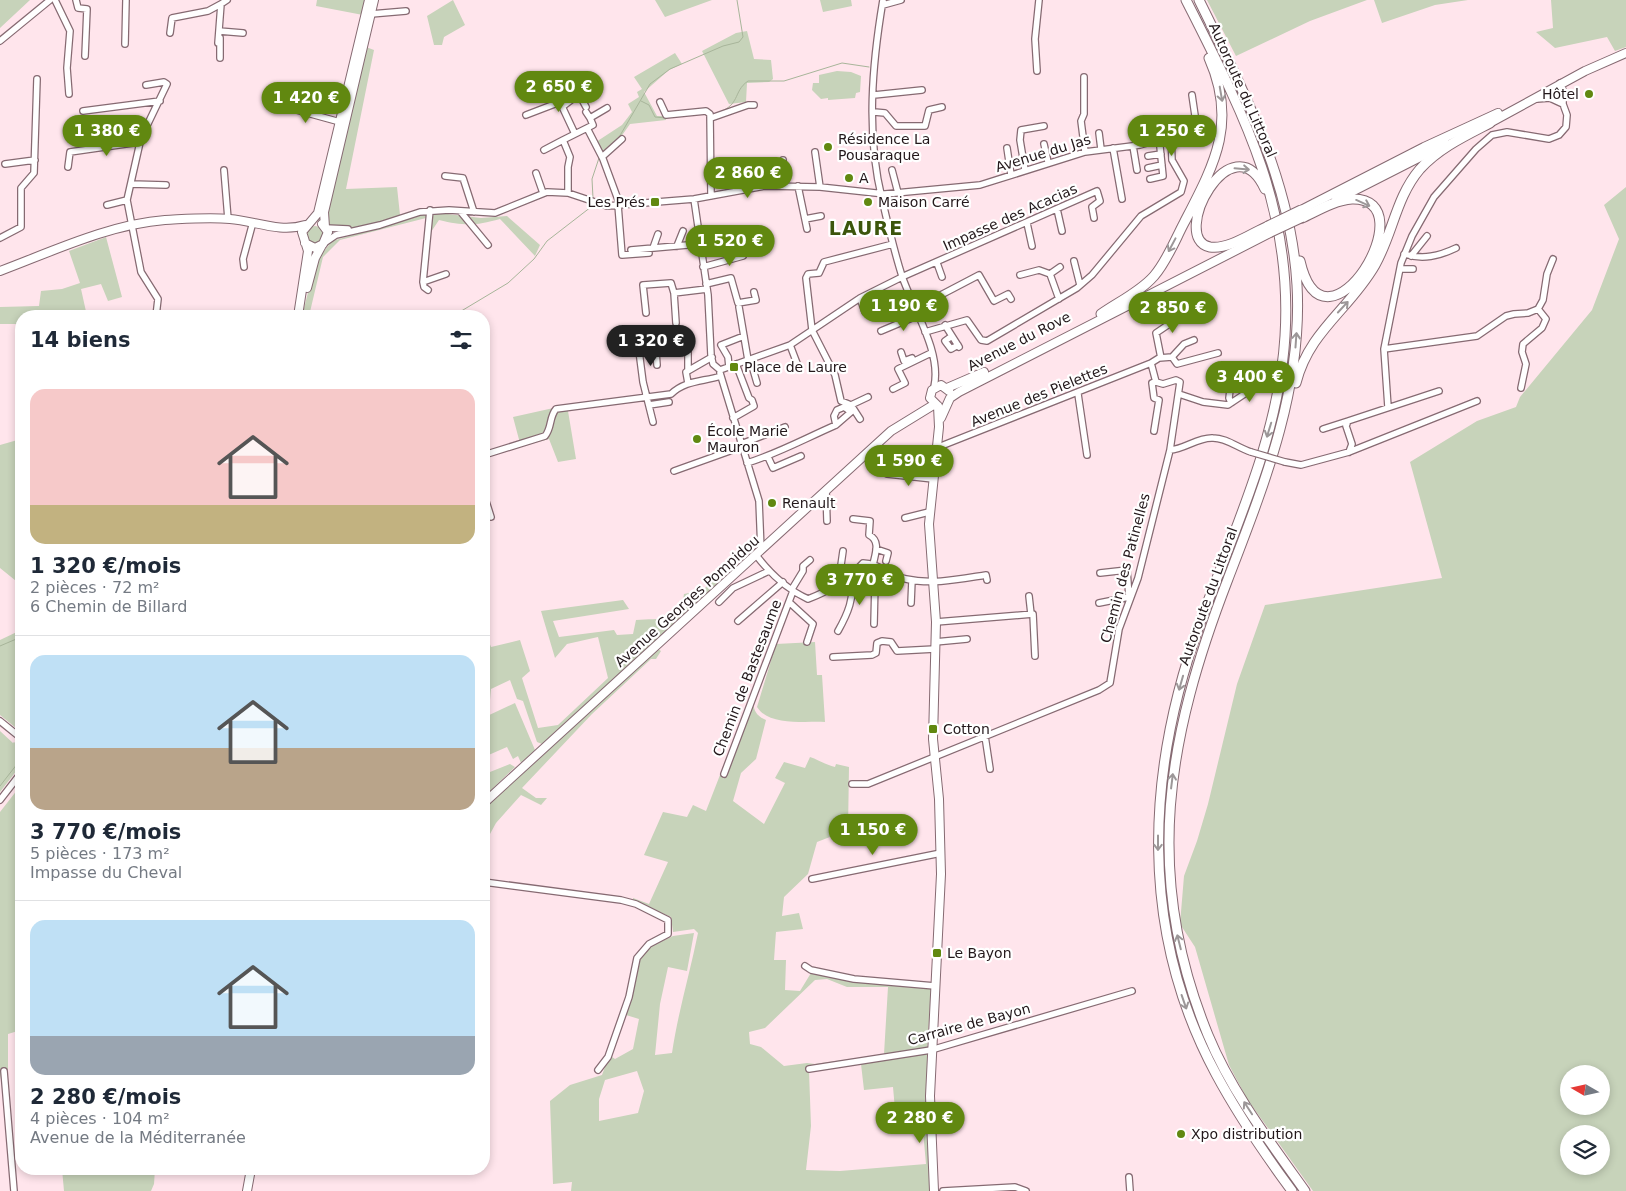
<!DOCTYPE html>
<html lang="fr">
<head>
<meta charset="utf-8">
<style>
	:root { --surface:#fff; --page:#f2f2f3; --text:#1f2937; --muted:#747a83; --line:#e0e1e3; --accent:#618810 }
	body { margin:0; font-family:"DejaVu Sans",sans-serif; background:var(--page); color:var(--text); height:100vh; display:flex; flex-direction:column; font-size:19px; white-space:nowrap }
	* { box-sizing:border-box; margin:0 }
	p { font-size:16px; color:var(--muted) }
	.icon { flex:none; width:28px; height:28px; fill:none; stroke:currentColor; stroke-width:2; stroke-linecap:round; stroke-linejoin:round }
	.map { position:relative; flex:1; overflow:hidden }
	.sheet { position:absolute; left:15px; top:310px; width:475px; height:865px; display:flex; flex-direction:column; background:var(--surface); border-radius:20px; box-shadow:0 2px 8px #0003 }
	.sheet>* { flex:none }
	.needle { width:32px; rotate:279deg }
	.buttons { position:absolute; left:1560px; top:1065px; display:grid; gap:10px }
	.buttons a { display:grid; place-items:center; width:50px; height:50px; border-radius:50%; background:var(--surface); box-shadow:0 2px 8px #0003; font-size:25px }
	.price { position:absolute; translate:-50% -42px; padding:0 11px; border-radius:18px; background:var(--accent); color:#fff; font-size:16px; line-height:32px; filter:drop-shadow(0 1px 2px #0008) }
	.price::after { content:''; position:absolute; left:50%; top:30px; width:15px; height:11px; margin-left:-8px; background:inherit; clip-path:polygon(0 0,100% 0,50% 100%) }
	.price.on { background:#222; color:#fff }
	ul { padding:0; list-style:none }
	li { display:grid; align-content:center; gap:10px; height:265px; padding:0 15px }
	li+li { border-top:1px solid var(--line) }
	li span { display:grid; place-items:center; height:155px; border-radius:15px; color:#555 }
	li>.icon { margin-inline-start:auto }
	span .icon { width:90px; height:90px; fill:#fffc; stroke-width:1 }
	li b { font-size:21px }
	h2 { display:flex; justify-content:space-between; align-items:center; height:60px; padding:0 15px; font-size:21px }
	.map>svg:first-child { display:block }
	.green { fill:#c7d3ba; fill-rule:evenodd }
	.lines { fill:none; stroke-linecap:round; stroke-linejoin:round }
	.stream { stroke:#a8b59a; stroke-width:1 }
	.minor-casing { stroke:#866a72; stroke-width:8 }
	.major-casing { stroke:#866a72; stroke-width:10 }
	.highway-casing { stroke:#866a72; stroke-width:11 }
	.minor { stroke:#fff; stroke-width:5.5 }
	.major { stroke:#fff; stroke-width:8 }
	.highway { stroke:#fff; stroke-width:9 }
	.minor-bridge-casing { stroke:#866a72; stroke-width:8; stroke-linecap:butt }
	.major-bridge-casing { stroke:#866a72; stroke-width:10; stroke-linecap:butt }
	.highway-bridge-casing { stroke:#866a72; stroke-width:11; stroke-linecap:butt }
	.minor-bridge { stroke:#fff; stroke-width:5.5 }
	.major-bridge { stroke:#fff; stroke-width:8 }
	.highway-bridge { stroke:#fff; stroke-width:9 }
	.oneway { stroke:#9c9798 }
	.poi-dot { fill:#618810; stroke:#fff; stroke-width:2 }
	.labels { text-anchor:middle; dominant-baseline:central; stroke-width:4.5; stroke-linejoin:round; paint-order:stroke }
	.street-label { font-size:14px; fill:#23181b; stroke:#fff }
	.poi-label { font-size:14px; fill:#23181b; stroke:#fff; text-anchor:start }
	.district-label { font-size:19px; font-weight:bold; letter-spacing:1px; fill:#3c550c; stroke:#fff }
</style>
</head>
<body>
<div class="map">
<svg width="1626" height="1191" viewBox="0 0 1626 1191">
	<rect width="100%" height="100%" fill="#ffe5ec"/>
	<!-- green -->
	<path class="green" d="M0,0H30L0,28Z
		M317,0H366L363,15L316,6Z
		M453,0L465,25L444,37L442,45H434L427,16Z
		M655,0H712L665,17Z
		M820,0H851L852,6L823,12Z
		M1207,0H1367L1310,21L1236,56Z
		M1374,0H1468L1435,5L1382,23Z
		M1551,0H1626V47L1615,51L1607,37L1555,48L1536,32L1553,28Z
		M747,31L754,59L771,60L773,79L769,82L747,83L746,102L729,104L702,51L736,33Z
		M366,47L374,50L346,189L397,187L400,215C380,222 349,235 329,225L326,215Z
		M675,53L682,64L669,70L644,92L657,116H666V120L630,124L618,141L602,156L596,142L622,125L632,112L628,104L639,97L637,92L642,89L634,77Z
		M837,71L851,72L861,76L860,92L856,93L855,98L828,100V98L821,99L812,90L813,83H819V75Z
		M757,157L759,173L739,178L736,160Z
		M1626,187V1191H1313L1247,1099L1229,1065L1195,947L1180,924L1184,876L1197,841L1208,804L1237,684L1265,605L1442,578L1410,462L1477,421L1516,407L1520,397L1592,310L1619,239L1604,205ZM1569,1074H1601V1106H1569ZM1569,1134H1601V1166H1569Z
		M439,213L481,218L507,216L540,245L535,256L500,219C475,226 464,226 439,220L431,232H426V218L340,240L323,257L309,316H302L316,261L332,241L423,215Z
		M306 235a9 9 0 1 1 18 0a9 9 0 1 1-18 0Z
		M106,237L122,297L108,301L101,284L81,289L87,316H21V324H0V307L39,306L41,291L62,289L80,283L69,251Z
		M567,405L576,459L558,462L549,439L521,447L513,417Z
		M21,439V585L0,568V445Z
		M716,577L721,581L542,744L537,742L523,701L517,699L510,680L491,689L490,700L484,703V628L491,647L520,640L530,671L522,678L538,728L558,725L608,678L598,637L567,644L555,658L541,611L623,600L629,609L553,621L559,637L614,630L617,635L633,634L636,620C660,618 680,623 684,594L703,590Z
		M21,630V732L0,715V640Z
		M815,642L817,675H822L825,722C804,721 769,726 757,707L776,644Z
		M658,649L661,651L656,659H651L592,714L522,788L536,798H547L541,805L521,795L496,823L484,845V807Z
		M753,702C754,712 757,716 766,720L756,759L741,773L733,801L764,824L785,783L775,778L784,762L805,768L810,757C819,760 826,765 835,767L836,764L849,767L848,830L817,842L808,874L784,897L782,916L799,913L803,929L776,932L774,960H786L785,990L800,991L811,973L856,981L931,989L927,1053L931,1191H571L572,1182L553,1184L550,1101L570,1085L602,1075L619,1029L612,1057L615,1059L633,1049L639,1019L626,1015L632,998L638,963L644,950L673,936L694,933L687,971L668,967L660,1004L655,1055L672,1053C678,1012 690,973 698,933L694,929L673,932L671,917L633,901V898L649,904L668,862L644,855L663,812L687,817L693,805L706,811L720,775L727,774ZM827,979L847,987H888L884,1054L815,1064L807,1063L784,1066L761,1047L750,1044L749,1032L765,1028L815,980ZM861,1064L864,1090L893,1087L896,1121L922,1120L926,1164L840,1171L806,1170L811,1126L809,1071ZM637,1071L644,1091L638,1113L599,1121V1099L605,1080Z
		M515,703L535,750L521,763L518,756L513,759L507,747L484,757V714L485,717Z
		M0,731L13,743L14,742L21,748V765L0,792Z
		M510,764L515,767L484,797L487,790L484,768L485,774Z
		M21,785V1030L8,1034V1070H2L3,1088L0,1075V812Z
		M62,1169H155L154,1184L151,1191H64Z"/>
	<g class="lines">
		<!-- stream -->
		<path class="stream" d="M641,101L649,105L655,117L666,118
			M714,114C742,106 732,92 748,81H784L842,63L869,67
			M618,139L650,84L670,69L723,46L739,42L743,37L737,0
			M593,198L592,179L599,158
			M453,316L508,283L534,259L547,241L591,207
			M0,646L21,637
			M0,786L21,759"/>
		<defs>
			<path id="minor" d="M55,0L70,31L67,68L69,94
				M76,0L78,8L87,9L85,56
				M883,0C872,65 866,134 882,199C888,225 894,251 902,276C913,309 942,352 934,387
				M883,5L901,0
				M371,14L406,11
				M219,31L243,33
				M170,33L172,18L208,11L221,4
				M220,38V58
				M0,41L50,0
				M218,43L221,4L227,0
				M125,44L126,0
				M1037,71L1035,39L1039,0
				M1084,77V114L1081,121L1085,152
				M146,85L164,82L167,84L141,138L127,200L141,272L158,299L156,316
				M552,85L575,134L563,140L570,157L568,167V193
				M874,95L922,90
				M1192,95L1197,129
				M1537,99L1550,98L1563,104V90L1560,83
				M660,102L666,115L706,111L710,114L711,196
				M278,105L340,122
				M562,107L579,94L586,107
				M83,111L160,101
				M586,112L590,118
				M874,112L885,113L896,126H925L929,110L942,107
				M526,115L560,102L585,86L593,88L595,91
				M711,118L748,105H754
				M587,128L603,159L620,205
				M1099,133L1101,149
				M575,134L593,125L590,118L607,108
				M1044,144L1048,162
				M1133,146L1137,170
				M1007,148L1011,175
				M1113,148L1122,199
				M544,150L563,140
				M815,152L820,187
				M1148,156L1161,154
				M602,157L622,139
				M783,160V185
				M5,164L35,160
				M68,167L70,152L140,142
				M1148,168L1162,165
				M224,170L228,219
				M892,170L898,193
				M1025,170L1020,140L1021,130L1044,126
				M536,173L543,193
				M445,176L463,178L474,212
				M1150,179L1163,176L1158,127
				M131,184L166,185
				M798,186L807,229
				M694,199L708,295L711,355L713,364L720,370
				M107,205L127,200
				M618,205L622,255L649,253
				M1057,209L1062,231
				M430,210L423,282L446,274
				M460,211L488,245
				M805,219L821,216
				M1027,223L1032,246
				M326,228L348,229
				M0,238L21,227V188L34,173L37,79
				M323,244L336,235L380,225L420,212L449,210L495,213L547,192L568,193L607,206L694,199L765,186L820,187L885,194L980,185L1085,152L1140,145L1210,125
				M677,246L683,231
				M653,248L658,234
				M631,250L699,244
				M1404,254C1423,260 1439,256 1456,248
				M1411,256L1427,236
				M1553,259L1547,274L1543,300L1538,309L1528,313L1514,314L1506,316L1477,336L1384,349L1401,263L1412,236L1434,197L1476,149L1492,135L1507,132L1549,139L1559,135L1566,127L1567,115L1563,104
				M1074,261L1080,285
				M937,263L942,277
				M244,267L243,259L253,222
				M703,267L743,256
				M1400,269H1413
				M1050,274L1060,267
				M1020,275L1039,270L1050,274L1059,299
				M423,282L424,287L428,290
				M706,284L731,278L738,303L756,300L754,292
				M674,293L676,323
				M860,298L865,312L869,315L894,305
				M739,307L748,360
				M916,308L979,275L994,301L1008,294L1011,299
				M646,313L643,285L671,283L674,293L707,289
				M945,325L959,347
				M881,331L919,315
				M925,332L967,320L981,340L987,341L1077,288L1092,275L1141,216L1181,192L1184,181L1172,160L1171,137
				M952,336L945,341L951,349L958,345
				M655,338L657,365
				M688,345V369
				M790,345L798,366
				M1384,349L1388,407
				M901,352L904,361L912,358
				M1172,357L1177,364L1218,353
				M1172,357L1184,344L1194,340
				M1161,358L1156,333L1187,312
				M750,359L757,383
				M1151,363L1159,358L1172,357
				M729,367L728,357L721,345L744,336
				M720,370L790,345L860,298L904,276L1097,191L1100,201L1092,207L1094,218
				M720,373L759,501L761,550
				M688,383L686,372L712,357
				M1521,388L1526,364L1522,352L1523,344L1542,328L1546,319L1538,309
				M893,389L905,383L898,369L931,353
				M1078,394L1087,455
				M1179,394L1203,402L1228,405L1249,391L1251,385L1246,383L1230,390L1229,398L1231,403
				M868,397L851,405L841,401L835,375L812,330L806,278L808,274L819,273L824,262L893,244
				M649,405L669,402
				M851,405L860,419
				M733,418L754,406L752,400L749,398L736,364
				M653,422L643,382L639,351L656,349
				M1323,429L1348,421
				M1154,431L1159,400L1154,398L1152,383L1156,382
				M741,444L785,427
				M1170,450C1185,449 1198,437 1213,438C1227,438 1238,448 1251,452
				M1349,452L1352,444L1346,426L1348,421L1439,391
				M484,455L545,436C552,428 549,417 556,409L671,394C686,380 702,382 721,376
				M768,457L773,468L801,456
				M1285,462L1301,465L1349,452L1477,401
				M747,463C777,454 806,438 836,425L834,416L837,410L844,407L851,412L836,425
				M674,471L741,447
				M887,474L933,479
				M826,490L827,521
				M484,495L491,517
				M905,518L929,512
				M853,519L870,521L869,535C881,541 875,554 873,565
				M876,549L888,553L886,561
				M756,555C769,572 788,590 808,599C831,590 847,581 863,563C878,563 891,576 906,579C932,585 960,579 986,575L987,580
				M838,586L843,551
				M792,589L803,571V566L810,560
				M1029,596L1031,614
				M719,602L733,588L769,571
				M789,602L813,624L807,642
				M911,603L912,580
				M1099,603L1129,597L1127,570L1100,573
				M738,621L783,582
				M936,622L1033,614L1035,656
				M874,624L875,582L882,569
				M838,631C847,615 856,596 850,578
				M935,642L967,639
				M833,657L872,655L876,653L877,643L882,641L891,642L897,651L935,649
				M0,721L21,738
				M985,736L990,769
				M724,774L793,591
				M852,784H868L1099,690L1110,683L1119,629L1138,578L1170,450L1180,382L1176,380L1163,384L1156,382L1151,363L936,448
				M0,800L21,773
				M812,879L941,853
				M484,882L621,900L636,904L668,920V934L649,944L637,958L629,997L608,1057L598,1070
				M805,966L811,970L854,979L935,986
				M809,1069L931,1050L1132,991
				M4,1071L14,1191
				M1129,1177L1130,1191
				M943,1191L1015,1187L1026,1191"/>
			<path id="major" d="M1486,125L1585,71L1626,53
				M1336,200L1446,144
				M1301,210L1424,147L1498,113
				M325,227L324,212L374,0
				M305,243L315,248L323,244L328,232L322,224
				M0,271C51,252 110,224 165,220C186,219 208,217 230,219C255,221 280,233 305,225
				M307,288L315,258L322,245
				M298,316L308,251L302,232L318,213L369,0
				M947,388L984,372
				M938,406L930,398L932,390L941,385L949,391
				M941,418L950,398L959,392L1270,233
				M484,803L891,431L935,404
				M247,1191L251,1169
				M934,1191L930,1096L941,874L939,799L933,739L936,622L929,524L939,427L938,406"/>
			<path id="highway" d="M1186,0C1242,111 1293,206 1285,336C1279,435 1235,528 1201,620C1146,771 1138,929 1216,1074C1238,1115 1264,1153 1292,1191
				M1199,0C1244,92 1291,181 1297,285C1303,388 1264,485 1228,579C1167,737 1142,874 1208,1035C1231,1091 1270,1142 1305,1191
				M1265,189C1232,118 1168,239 1210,247C1228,250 1252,233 1268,226
				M1300,261C1325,369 1429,197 1352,199C1335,200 1317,211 1302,218
				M1101,314C1118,302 1140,292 1154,276C1167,261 1175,240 1184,223C1214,165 1238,123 1209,58
				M1296,383C1309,331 1350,309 1375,265C1393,233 1396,197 1420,169C1439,148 1465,136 1490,123"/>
		</defs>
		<!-- minor casing -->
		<use href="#minor" class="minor-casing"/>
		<!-- major casing -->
		<use href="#major" class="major-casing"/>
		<!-- highway casing -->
		<use href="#highway" class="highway-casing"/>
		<!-- minor -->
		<use href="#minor" class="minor"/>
		<!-- major -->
		<use href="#major" class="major"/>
		<!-- highway -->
		<use href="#highway" class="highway"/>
		<defs>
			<path id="minor-bridge" d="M1251,452L1285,462"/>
			<path id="major-bridge" d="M1270,233L1302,218"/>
			<path id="highway-bridge" d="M1268,226L1301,210"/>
		</defs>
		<!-- minor-bridge casing -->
		<use href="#minor-bridge" class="minor-bridge-casing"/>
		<!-- major-bridge casing -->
		<use href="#major-bridge" class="major-bridge-casing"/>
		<!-- highway-bridge casing -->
		<use href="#highway-bridge" class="highway-bridge-casing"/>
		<!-- minor-bridge -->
		<use href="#minor-bridge" class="minor-bridge"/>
		<!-- major-bridge -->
		<use href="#major-bridge" class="major-bridge"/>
		<!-- highway-bridge -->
		<use href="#highway-bridge" class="highway-bridge"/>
	</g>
	<!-- one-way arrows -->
	<defs><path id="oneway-shaft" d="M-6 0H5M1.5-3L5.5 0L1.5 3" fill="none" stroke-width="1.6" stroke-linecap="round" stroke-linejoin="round" transform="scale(1.25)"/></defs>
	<g class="oneway">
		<use href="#oneway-shaft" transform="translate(1221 94) rotate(80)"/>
		<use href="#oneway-shaft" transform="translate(1242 169) rotate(5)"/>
		<use href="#oneway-shaft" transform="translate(1363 203) rotate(24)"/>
		<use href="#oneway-shaft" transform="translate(1172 245) rotate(118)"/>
		<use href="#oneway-shaft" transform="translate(1343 307) rotate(-47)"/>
		<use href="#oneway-shaft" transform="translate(1296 340) rotate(-86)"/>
		<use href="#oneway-shaft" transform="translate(1269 430) rotate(107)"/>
		<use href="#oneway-shaft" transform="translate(1181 683) rotate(106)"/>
		<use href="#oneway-shaft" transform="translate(1172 781) rotate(-83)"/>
		<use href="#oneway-shaft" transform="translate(1158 843) rotate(90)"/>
		<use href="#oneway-shaft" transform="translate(1179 942) rotate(-104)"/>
		<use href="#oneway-shaft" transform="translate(1184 1002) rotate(71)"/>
		<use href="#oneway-shaft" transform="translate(1248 1108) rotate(-123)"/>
	</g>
	<!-- markers -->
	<g class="poi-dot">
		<circle cx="1589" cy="94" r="5"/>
		<circle cx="828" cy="147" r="5"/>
		<circle cx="849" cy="178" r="5"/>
		<rect x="650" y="197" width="10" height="10" rx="2.5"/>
		<circle cx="868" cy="202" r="5"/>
		<rect x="729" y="362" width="10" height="10" rx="2.5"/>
		<circle cx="697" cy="439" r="5"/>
		<circle cx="772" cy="503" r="5"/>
		<rect x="928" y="724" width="10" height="10" rx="2.5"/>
		<rect x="932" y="948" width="10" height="10" rx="2.5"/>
		<circle cx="1181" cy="1134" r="5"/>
	</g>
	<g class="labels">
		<!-- street labels -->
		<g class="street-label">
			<text transform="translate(1243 90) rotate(66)">Autoroute du Littoral</text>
			<text transform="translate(1043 153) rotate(-17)">Avenue du Jas</text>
			<text transform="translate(1010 217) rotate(-24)">Impasse des Acacias</text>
			<text transform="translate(1019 341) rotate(-27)">Avenue du Rove</text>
			<text transform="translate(1039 395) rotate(-22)">Avenue des Pielettes</text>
			<text transform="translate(1125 568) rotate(-75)">Chemin des Patinelles</text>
			<text transform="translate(1208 596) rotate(-70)">Autoroute du Littoral</text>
			<text transform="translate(687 601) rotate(-42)">Avenue Georges Pompidou</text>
			<text transform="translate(747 678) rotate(-69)">Chemin de Bastesaume</text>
			<text transform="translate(969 1024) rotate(-15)">Carraire de Bayon</text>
		</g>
		<!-- poi labels -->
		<g class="poi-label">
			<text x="1579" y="94" text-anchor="end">Hôtel</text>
			<text x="838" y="139">Résidence La<tspan x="838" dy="16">Pousaraque</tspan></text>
			<text x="859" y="178">A</text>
			<text x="645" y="202" text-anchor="end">Les Prés</text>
			<text x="878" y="202">Maison Carré</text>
			<text x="744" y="367">Place de Laure</text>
			<text x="707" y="431">École Marie<tspan x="707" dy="16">Mauron</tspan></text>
			<text x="782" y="503">Renault</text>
			<text x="943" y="729">Cotton</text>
			<text x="947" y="953">Le Bayon</text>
			<text x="1191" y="1134">Xpo distribution</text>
		</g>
		<!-- district labels -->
		<g class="district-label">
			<text x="866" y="228">LAURE</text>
		</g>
	</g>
</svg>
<div class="buttons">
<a><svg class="needle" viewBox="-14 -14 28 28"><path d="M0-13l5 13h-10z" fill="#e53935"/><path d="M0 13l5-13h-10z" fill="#747a83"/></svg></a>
<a><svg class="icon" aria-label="layers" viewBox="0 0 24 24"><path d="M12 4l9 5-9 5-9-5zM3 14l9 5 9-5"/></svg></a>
</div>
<b class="price" style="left:559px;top:113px">2 650 €</b>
<b class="price" style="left:306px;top:124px">1 420 €</b>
<b class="price" style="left:107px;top:157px">1 380 €</b>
<b class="price" style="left:1172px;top:157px">1 250 €</b>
<b class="price" style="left:748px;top:199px">2 860 €</b>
<b class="price" style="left:730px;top:267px">1 520 €</b>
<b class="price" style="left:904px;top:332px">1 190 €</b>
<b class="price" style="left:1173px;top:334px">2 850 €</b>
<b class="price on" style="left:651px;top:367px">1 320 €</b>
<b class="price" style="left:1250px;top:403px">3 400 €</b>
<b class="price" style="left:909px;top:487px">1 590 €</b>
<b class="price" style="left:860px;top:606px">3 770 €</b>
<b class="price" style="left:873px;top:856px">1 150 €</b>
<b class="price" style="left:920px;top:1144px">2 280 €</b>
<section class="sheet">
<h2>14 biens<svg class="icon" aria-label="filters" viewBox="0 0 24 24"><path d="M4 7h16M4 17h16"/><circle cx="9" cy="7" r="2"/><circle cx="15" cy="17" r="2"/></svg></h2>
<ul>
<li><span style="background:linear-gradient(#f6c9c9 75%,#c2b280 0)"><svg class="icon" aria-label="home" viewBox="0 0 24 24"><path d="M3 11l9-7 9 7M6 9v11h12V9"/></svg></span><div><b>1 320 €/mois</b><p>2 pièces · 72 m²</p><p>6 Chemin de Billard</p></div></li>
<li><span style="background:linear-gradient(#bfe0f5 60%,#b9a48a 0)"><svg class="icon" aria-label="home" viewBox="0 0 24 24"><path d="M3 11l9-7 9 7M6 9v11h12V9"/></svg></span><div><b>3 770 €/mois</b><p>5 pièces · 173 m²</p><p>Impasse du Cheval</p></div></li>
<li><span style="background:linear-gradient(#bfe0f5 75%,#9aa5b1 0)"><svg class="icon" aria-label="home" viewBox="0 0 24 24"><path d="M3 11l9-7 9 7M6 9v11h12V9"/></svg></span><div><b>2 280 €/mois</b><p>4 pièces · 104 m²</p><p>Avenue de la Méditerranée</p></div></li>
</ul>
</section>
</div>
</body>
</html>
